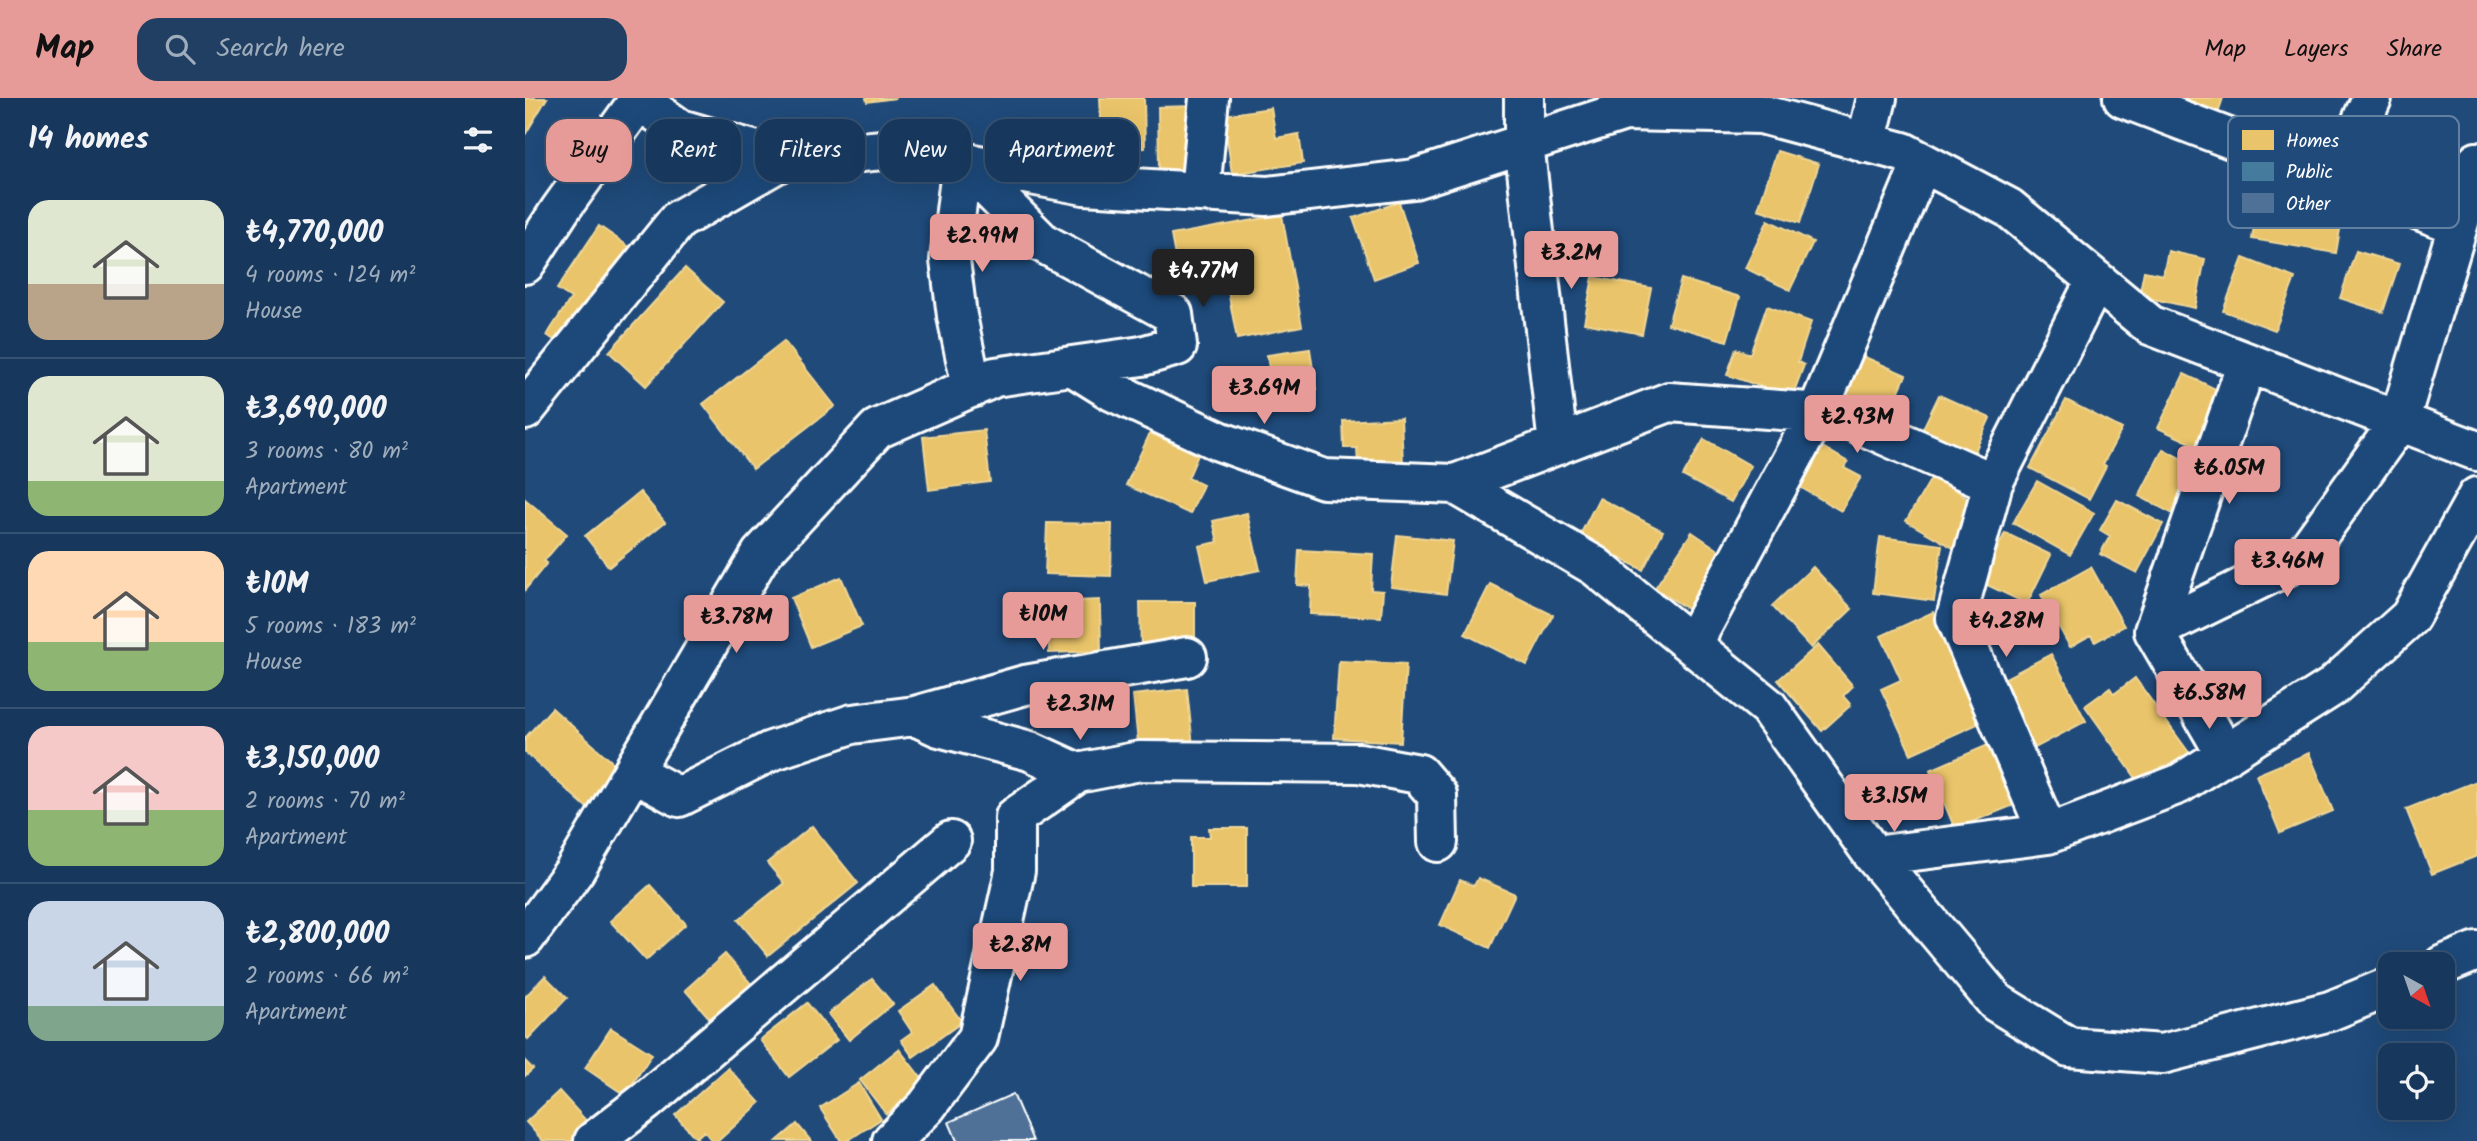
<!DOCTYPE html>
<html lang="en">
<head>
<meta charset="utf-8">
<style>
	:root { --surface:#17385c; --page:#203f62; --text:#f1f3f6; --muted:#9eacbb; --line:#365272; --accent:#e69b98 }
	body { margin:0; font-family:Kalam,sans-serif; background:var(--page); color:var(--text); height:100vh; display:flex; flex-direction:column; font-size:26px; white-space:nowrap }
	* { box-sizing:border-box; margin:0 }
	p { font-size:23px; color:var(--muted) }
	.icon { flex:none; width:38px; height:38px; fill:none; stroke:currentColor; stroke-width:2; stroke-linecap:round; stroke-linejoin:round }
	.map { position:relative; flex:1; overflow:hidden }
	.panel { display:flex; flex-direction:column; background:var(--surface); width:525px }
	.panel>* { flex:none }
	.hud { position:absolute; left:21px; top:21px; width:665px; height:63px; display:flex; gap:14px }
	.needle { width:46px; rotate:140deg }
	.tools { position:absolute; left:1853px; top:854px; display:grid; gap:14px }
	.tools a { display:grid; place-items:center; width:77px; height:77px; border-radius:14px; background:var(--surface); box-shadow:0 7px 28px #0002,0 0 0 2px var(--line); font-size:35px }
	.price { position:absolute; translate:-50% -60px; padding:0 16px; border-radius:7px; background:var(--accent); color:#111; font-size:23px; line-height:46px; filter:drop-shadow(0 2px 4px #0008) }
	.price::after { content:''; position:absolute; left:50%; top:42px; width:21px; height:16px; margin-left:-10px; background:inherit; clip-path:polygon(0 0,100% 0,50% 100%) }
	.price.active { background:#222; color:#fff }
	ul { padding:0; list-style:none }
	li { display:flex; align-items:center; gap:21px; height:175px; padding:0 28px }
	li+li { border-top:2px solid var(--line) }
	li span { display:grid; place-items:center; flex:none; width:196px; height:140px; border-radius:21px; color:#555 }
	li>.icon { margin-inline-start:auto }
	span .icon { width:84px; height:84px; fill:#fffc; stroke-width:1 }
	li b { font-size:30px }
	h2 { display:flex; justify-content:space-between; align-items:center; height:84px; padding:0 28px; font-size:30px }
	.chip { padding:0 24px; border-radius:21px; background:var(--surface); box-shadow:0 7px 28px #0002,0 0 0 2px var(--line); font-size:24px; line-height:63px }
	.chip.active { background:var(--accent); color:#111 }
	header { display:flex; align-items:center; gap:42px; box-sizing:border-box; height:98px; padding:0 35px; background:var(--accent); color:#111 }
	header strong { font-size:33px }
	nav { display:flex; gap:38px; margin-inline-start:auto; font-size:24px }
	.search { width:490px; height:63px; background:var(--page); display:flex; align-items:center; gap:18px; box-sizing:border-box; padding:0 24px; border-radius:21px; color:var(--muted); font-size:26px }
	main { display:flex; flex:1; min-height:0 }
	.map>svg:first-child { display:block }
	.homes { fill:#e9c46a; stroke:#f0d697; stroke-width:2 }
	.building { fill:#507197; stroke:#fff; stroke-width:2 }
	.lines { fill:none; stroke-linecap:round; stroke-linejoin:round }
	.minor-casing { stroke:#fff; stroke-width:44 }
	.minor { stroke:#1f4a7a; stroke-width:38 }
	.key { fill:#1f4a7a; stroke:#6280a2; stroke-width:2 }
	.key-label { font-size:19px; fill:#fff }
</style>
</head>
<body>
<header>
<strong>Map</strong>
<div class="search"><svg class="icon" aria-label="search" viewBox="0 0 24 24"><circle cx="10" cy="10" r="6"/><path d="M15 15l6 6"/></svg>Search here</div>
<nav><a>Map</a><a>Layers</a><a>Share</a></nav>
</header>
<main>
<section class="panel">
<h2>14 homes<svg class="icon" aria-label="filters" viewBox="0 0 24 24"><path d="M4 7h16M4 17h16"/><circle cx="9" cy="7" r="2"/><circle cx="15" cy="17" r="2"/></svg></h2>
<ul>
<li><span style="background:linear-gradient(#dfe7d0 60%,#b9a48a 0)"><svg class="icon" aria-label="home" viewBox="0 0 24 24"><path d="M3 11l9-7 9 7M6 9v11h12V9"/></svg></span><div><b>₺4,770,000</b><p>4 rooms · 124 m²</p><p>House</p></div></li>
<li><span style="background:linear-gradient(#dfe7d0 75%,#8fb573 0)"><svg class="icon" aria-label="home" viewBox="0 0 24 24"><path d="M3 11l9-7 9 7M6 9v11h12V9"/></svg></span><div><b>₺3,690,000</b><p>3 rooms · 80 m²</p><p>Apartment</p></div></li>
<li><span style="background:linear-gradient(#ffd9b3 65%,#8fb573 0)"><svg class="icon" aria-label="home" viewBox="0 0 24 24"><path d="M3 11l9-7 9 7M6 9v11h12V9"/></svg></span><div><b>₺10M</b><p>5 rooms · 183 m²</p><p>House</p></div></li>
<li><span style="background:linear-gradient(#f6c9c9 60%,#8fb573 0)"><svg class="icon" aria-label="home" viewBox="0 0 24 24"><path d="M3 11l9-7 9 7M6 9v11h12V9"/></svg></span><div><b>₺3,150,000</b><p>2 rooms · 70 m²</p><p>Apartment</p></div></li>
<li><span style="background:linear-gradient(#c9d6e8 75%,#7fa58c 0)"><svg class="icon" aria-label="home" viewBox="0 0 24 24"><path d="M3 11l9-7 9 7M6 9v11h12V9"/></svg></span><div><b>₺2,800,000</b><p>2 rooms · 66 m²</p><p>Apartment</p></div></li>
</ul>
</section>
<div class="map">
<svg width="1952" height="1043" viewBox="0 0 1952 1043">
	<rect width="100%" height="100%" fill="#1f4a7a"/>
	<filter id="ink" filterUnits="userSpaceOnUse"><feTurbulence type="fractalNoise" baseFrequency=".0143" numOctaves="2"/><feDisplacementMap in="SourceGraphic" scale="14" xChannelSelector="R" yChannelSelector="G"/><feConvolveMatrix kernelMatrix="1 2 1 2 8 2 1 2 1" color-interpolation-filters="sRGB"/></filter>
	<g filter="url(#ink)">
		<!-- homes -->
		<path class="homes" d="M0,0H22L0,37Z
			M341,0H371L342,4Z
			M575,0H619L620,50L577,52Z
			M1657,0H1698L1693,15Z
			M669,8L670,71L634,72L633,9Z
			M746,10L751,40L774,36L778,65L707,76L699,17Z
			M1252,53L1294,66L1275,125L1233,111Z
			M1749,90L1820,102L1811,155L1727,141L1732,110L1745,112Z
			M874,104L894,165L849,181L828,120Z
			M757,117L777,228L712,241L701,182L656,191L646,137Z
			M1243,122L1288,144L1265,192L1220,170Z
			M74,128L113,155L46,254L22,237L46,200L32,191Z
			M1643,153L1680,161L1670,210L1614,198L1619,173L1638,177Z
			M1831,153L1874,166L1858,214L1815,200Z
			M1718,160L1770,180L1750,232L1698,213Z
			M160,170L198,204L121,288L84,254Z
			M1068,179L1126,190L1117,236L1059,225Z
			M1156,181L1215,199L1202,243L1143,226Z
			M1242,208L1286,224L1273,264L1279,267L1267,299L1202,277L1211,251L1225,256Z
			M259,243L310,308L228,371L178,306Z
			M785,251L791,292L748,298L742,257Z
			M1333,256L1381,277L1357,332L1309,312Z
			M1659,276L1705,298L1679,351L1633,330Z
			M1414,297L1465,320L1442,371L1390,347Z
			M1541,302L1597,331L1578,366L1581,368L1564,401L1505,370Z
			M876,320L878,366L833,368L832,350H819L818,323Z
			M459,332L465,384L404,392L398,339Z
			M625,335L673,357L663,380L678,387L665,416L601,387Z
			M1179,341L1226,368L1206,404L1158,378Z
			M1291,345L1323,364L1319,370L1336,379L1316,413L1268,385Z
			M1638,351L1672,369L1648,416L1614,398Z
			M1407,379L1456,407L1430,451L1381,423Z
			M1512,383L1569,415L1545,457L1488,425Z
			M115,394L140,424L84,469L60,438Z
			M1074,400L1138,433L1118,472L1054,439Z
			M0,401L42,436L19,463L22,465L0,492Z
			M1592,402L1638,426L1612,475L1575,456L1585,438L1575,432Z
			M722,415L735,472L682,483L674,448L693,444L688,423Z
			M522,425L587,426L586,478L520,476Z
			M1167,434L1207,461L1170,516L1130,490Z
			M1480,435L1526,457L1502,506L1456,484Z
			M872,437L928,443L921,496L866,489Z
			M1355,439L1417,447L1409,503L1348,495Z
			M774,452L848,456L846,492L858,493L856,519L785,516L786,488L772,487Z
			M1288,469L1327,511L1286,550L1247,508Z
			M1566,469L1599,528L1570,544L1566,537L1545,549L1516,497Z
			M316,479L337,528L286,549L266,500Z
			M965,486L1028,517L1002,567L940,536Z
			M575,502L576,553L524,555L522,504Z
			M615,504H670V555H616Z
			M1408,514L1457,624L1386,656L1356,591L1376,582L1356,538Z
			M1293,547L1328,588L1318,598L1326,607L1297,633L1253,582Z
			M1526,556L1561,623L1510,650L1475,583Z
			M814,563L881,566L876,644L809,640Z
			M1610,580L1665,656L1618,690L1560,608L1585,590L1589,596Z
			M662,591L668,648L614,654L608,597Z
			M27,610L104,679L69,716L0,654V640Z
			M1463,647L1489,707L1430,731L1405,672Z
			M1784,655L1808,713L1755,735L1731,677Z
			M1952,683V758L1907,776L1881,711Z
			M287,728L333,785L243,858L213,822L259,785L242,765Z
			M684,730H722V789H666V739H685Z
			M953,780L990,796L965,850L915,827L935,782L949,788Z
			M125,787L161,826L121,862L85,823Z
			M200,856L227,887L187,923L160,892Z
			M20,878L42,900L3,941L0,938V899Z
			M347,881L368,906L324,942L303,916Z
			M410,887L437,924L388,959L376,942L387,934L373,913Z
			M282,905L312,942L264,979L235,942Z
			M86,930L127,956L100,997L60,970Z
			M374,951L401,986L361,1016L335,982Z
			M0,963L8,971L0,978Z
			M203,970L235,1005L193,1043H187L179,1033L171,1040L150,1017Z
			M334,985L356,1021L322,1043H316L295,1010Z
			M34,993L65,1027L48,1043H18L1,1024Z
			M272,1026L286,1043H252Z"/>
		<!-- building -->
		<path class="building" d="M488,996L508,1043H432L424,1024Z"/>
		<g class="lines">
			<defs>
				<path id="minor" d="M111,0L155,31L259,61L369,51L559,87L742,98L889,81L1100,13L1236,16L1378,54L1484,110L1625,227L1952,353
					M999,0V45L1033,347
					M1598,0L1933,127
					M1341,45L1352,0
					M437,64L425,162L432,218L447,290
					M1811,81L1847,0
					M675,94L684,0
					M0,166L35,112L114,2
					M547,268L587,293L694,343L799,381L930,386L1144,304L1312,316L1468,385L1571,182
					M0,312L153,122L259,61
					M1468,385L1431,520L1523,736
					M930,386L1070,468L1243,609L1349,758L1471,904L1544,949L1637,956L1805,913L1866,888
					M1629,533L1722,265
					M1167,547L1292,315L1397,64
					M390,618L500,587L662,559
					M1701,657L1629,533L1776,461L1874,324L1952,64
					M108,674L154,699L246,653L327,626L390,618L414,629L505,653L553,675L615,663L834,665L894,676L912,697L913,744
					M1349,758L1523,736L1654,686L1807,589L1885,519L1952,399
					M0,840L50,772L236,456L352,331L470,279L617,258L652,248L648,216L518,145L437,64
					M1918,867L1952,853
					M69,1043L121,1003L426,743
					M367,1043L401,1009L453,940L490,773V719L553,675"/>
			</defs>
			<!-- minor casing -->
			<use href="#minor" class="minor-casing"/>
			<!-- minor -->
			<use href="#minor" class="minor"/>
		</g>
	</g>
	<!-- legend -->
	<rect x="1703" y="18" width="231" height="112" rx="10" class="key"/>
	<rect x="1717" y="32" width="32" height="20" fill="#e9c46a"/>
	<rect x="1717" y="64" width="32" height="19" fill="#457b9d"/>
	<rect x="1717" y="95" width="32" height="20" fill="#507197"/>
	<g class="key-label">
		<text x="1761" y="49">Homes</text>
		<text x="1761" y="80">Public</text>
		<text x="1761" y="112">Other</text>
	</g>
</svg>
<div class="tools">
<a><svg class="needle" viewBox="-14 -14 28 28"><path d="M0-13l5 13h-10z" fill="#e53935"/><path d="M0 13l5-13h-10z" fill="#9eacbb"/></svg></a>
<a><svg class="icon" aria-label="locate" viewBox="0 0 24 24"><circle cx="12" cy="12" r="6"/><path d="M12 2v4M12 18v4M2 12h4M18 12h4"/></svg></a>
</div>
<b class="price" style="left:457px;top:176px">₺2.99M</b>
<b class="price" style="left:1046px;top:193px">₺3.2M</b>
<b class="price active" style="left:678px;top:211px">₺4.77M</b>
<b class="price" style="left:739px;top:328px">₺3.69M</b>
<b class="price" style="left:1332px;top:357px">₺2.93M</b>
<b class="price" style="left:1704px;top:408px">₺6.05M</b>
<b class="price" style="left:1762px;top:501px">₺3.46M</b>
<b class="price" style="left:518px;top:554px">₺10M</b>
<b class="price" style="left:211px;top:557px">₺3.78M</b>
<b class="price" style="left:1481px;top:561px">₺4.28M</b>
<b class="price" style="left:1684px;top:633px">₺6.58M</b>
<b class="price" style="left:555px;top:644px">₺2.31M</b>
<b class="price" style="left:1369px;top:736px">₺3.15M</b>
<b class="price" style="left:495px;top:885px">₺2.8M</b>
<div class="hud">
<a class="chip active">Buy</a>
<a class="chip">Rent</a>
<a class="chip">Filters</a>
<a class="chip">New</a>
<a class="chip">Apartment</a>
</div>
</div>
</main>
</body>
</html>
